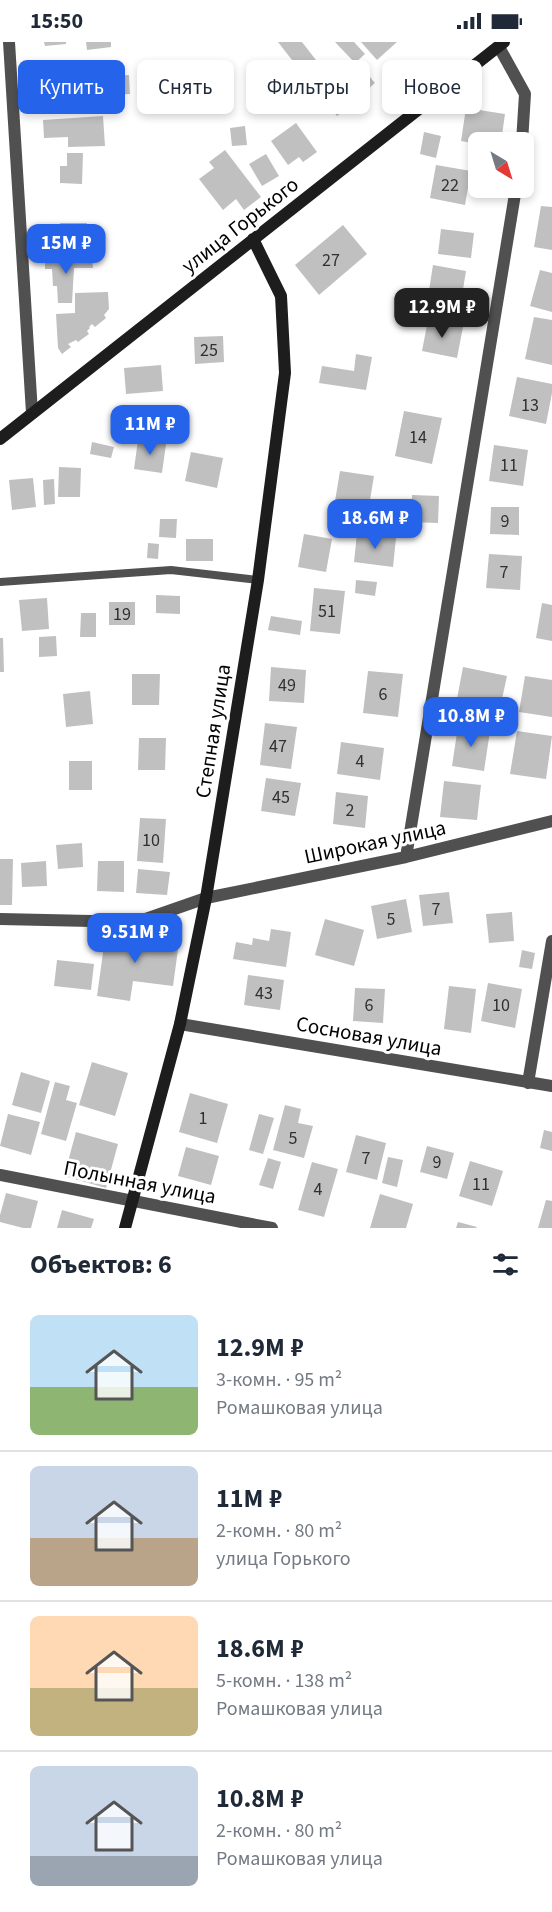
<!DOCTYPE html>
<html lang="ru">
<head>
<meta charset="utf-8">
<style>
	:root { --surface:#fff; --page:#f2f2f3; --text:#1f2937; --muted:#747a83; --line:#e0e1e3; --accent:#2563eb }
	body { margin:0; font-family:"Source Sans 3",sans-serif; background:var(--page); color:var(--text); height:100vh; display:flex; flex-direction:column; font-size:22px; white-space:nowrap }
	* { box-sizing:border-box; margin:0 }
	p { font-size:20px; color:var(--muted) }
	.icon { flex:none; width:33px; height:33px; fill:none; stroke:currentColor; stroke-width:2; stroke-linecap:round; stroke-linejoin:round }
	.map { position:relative; height:1186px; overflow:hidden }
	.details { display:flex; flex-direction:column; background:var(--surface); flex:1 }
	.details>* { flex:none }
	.hud { position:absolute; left:18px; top:18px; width:516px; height:54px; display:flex; gap:12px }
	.needle { width:39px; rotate:142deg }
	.tools { position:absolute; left:468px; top:90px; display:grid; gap:12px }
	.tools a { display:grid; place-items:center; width:66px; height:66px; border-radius:9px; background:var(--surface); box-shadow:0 3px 9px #0003; font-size:30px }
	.price { position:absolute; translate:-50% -51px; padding:0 14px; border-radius:12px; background:var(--accent); color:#fff; font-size:20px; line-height:39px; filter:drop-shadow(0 2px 3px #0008) }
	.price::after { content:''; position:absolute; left:50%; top:36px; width:18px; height:14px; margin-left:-9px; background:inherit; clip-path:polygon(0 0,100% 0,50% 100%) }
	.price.on { background:#222; color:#fff }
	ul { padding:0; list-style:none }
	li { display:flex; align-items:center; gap:18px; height:150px; padding:0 30px }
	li+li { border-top:2px solid var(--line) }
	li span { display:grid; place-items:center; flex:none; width:168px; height:120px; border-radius:9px; color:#555 }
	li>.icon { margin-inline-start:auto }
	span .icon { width:72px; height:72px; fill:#fffc; stroke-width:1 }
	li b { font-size:26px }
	h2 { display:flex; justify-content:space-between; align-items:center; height:72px; padding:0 30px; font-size:26px }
	.chip { padding:0 21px; border-radius:9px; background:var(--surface); box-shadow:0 3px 9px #0003; font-size:21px; line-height:54px }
	.chip.on { background:var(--accent); color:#fff }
	.status { display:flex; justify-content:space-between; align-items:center; height:42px; padding:0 30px; background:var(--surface); direction:ltr }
	.status svg { height:16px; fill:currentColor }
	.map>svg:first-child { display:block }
	.building { fill:#c0c0c0 }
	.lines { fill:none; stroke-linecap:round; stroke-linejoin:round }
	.lane { stroke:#505050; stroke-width:8 }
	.street { stroke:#505050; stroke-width:12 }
	.secondary { stroke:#1d1d1d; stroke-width:12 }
	.labels { text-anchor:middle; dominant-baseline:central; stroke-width:6; stroke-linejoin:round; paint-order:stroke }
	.number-label { font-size:18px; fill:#303030 }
	.street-label { font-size:21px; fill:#000; stroke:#fff }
</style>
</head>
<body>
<div class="status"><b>15:50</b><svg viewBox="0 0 49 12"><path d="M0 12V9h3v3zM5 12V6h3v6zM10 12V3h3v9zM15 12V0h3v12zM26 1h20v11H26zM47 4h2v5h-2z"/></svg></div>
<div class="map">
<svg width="552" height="1186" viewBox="0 0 552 1186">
	<rect width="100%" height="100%" fill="#fff"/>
	<!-- building -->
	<path class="building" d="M44,0H66V2L45,4Z
		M86,0H111V5L87,8Z
		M278,0H302L351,63L337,74L321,55L302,70L290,54L309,40Z
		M335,0H354L365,12L355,21Z
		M361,0H397L377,18Z
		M360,23L375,41L355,58L340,41Z
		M80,28L81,57L47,58L45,29Z
		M129,33L130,52L114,53L112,34Z
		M466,66L505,72L501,100H478V102L461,99Z
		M103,74L105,104L68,105V95L44,96L43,78Z
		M296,81L317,110L303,120L299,115L288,123L271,99Z
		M245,84L247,103L232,104L230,86Z
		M424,90L441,94L436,116L420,112Z
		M225,108L261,155L244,168L236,157L223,168L199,137L214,126L209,120Z
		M67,111H83L82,142L60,141V124H67Z
		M266,112L279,134L262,144L249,122Z
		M436,123L471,129L465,163L430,156Z
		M541,164L552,165V208L534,205Z
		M60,181H87V210L60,211Z
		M343,183L367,212L319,253L295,223Z
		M441,187L474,191L471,216L438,212Z
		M92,215L93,226H74L72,261H58L57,244H53L52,227H45V216Z
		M433,223L466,229L460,266L427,261Z
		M540,228L552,231V270L530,264Z
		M108,250L109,267L104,273L106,276L95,285L92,282L89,285L90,286L87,289L89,292L78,300L76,298L68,302L71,305L62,312L58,306L56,272L75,271V251Z
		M534,275L552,278V323L525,317Z
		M428,278L463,285L457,316L422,309Z
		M223,294L224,320L195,322L194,295Z
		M356,312L372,315L366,348L319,341L322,324L354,329Z
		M161,323L163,349L126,352L124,326Z
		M517,335L552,342V351L546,382L509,374Z
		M404,369L442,376L432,422L395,414Z
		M142,375L169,377L167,398L140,395Z
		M138,398L166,402L162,431L134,427Z
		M92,400L114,405L111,416L90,412Z
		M494,403L528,408L523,444L489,439Z
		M191,410L223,416L217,446L185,439Z
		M59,425L81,426L80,455H58Z
		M340,429L374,434L368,470L334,465Z
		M33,436L36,465L12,468L9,438Z
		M54,437L55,462L44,463L43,438Z
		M412,453L439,454L438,481L411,480Z
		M491,465H519V493L490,492Z
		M160,477H177L176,496L159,495Z
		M357,491L396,496L393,525L354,520Z
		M304,492L332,497L326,530L298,525Z
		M186,497H213V519H186Z
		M148,501L159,502L158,517L147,516Z
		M489,512L522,514L520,548L486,546Z
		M356,538L377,540L375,554L355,551Z
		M314,546L345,549L340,592L310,589Z
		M156,553L180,554V572L156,571Z
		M47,556L49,587L22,589L19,558Z
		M109,560H135V583H109Z
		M542,561L552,563V599L536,596Z
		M81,571H96V595H80Z
		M271,574L302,579L300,593L268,588Z
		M56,594L57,614L39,615V595Z
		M0,596H3L4,630H0Z
		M271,625L306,628L304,661L269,659Z
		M463,625L507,634L499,671L456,662Z
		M368,629L403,632L398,675L363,671Z
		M132,632H160L159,663H132Z
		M525,634L552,638V675L519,670Z
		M90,649L93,682L66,685L63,652Z
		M265,681L297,685L291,727L260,723Z
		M458,684L490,689L484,729L452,724Z
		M517,689L552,694L546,737L510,732Z
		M139,696H166L165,728H138Z
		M341,700L384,706L380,738L337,732Z
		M69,719H92V748H69Z
		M266,736L301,741L295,774L261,769Z
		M444,739L481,743L477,778L440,775Z
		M336,750L368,754L365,786L333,782Z
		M140,776L166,777L163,821L137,819Z
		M82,801L83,825L58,827L56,803Z
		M0,817H13L12,863H0Z
		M46,819L47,844L22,845L21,821Z
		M98,819H124V850L97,849Z
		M138,827L170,830L167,853L136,851Z
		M449,850L453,881L423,884L419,853Z
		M406,857L412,890L377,897L371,864Z
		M512,870L514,899L489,901L486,872Z
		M325,877L364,888L354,924L315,913Z
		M271,887L291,890L286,925L233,917L236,900L252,903L253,896L269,899Z
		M106,889L179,900L173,944L133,939L130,959L97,954Z
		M522,908L535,911L532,927L519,925Z
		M57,918L94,922L91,948L54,944Z
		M248,933L284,938L280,968L244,963Z
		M488,941L522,947L515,986L481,979Z
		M449,944L476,947L471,991L444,987Z
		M355,946L385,947L383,981L353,979Z
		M92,1020L128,1031L115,1074L79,1063Z
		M21,1030L50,1039L41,1071L12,1063Z
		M55,1040L70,1044L66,1058L77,1061L66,1099L41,1092Z
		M190,1051L228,1062L217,1101L179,1090Z
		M285,1063L301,1067L298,1081L313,1084L304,1116L273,1108Z
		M8,1072L40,1080L31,1113L0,1104Z
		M259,1072L274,1076L263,1112L249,1108Z
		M544,1088L552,1090V1109L540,1106Z
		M76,1090L118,1102L106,1146L64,1134Z
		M356,1093L386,1101L377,1138L346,1130Z
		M427,1104L454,1111L447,1137L420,1130Z
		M186,1105L219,1114L211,1143L178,1134Z
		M388,1115L403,1118L397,1145L382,1141Z
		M268,1116L281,1120L273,1147L259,1143Z
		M470,1119L503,1129L492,1164L459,1154Z
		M312,1120L338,1127L324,1175L298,1168Z
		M6,1151L38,1159L31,1186H23L0,1180V1173Z
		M380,1152L413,1162L406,1186H370Z
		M546,1158L552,1159V1186H538Z
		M62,1168L94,1177L91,1186H57Z
		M458,1180L477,1185L476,1186H456Z"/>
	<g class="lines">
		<!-- lane -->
		<path class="lane" d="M0,540L171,528L258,538"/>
		<!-- street -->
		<path class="street" d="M9,0L32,371
			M499,5L525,52L522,100
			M406,815L516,146
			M0,877L137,880L206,856L406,815L552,779
			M180,982L552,1044
			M528,1041L552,899
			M0,1133L272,1186"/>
		<!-- secondary -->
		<path class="secondary" d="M0,397L504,0
			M125,1186L180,982L206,856L258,538L285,331L281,254L253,197"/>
	</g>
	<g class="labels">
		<!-- number labels -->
		<g class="number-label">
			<text x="450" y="143">22</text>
			<text x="331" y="218">27</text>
			<text x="209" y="308">25</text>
			<text x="530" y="363">13</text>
			<text x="418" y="395">14</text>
			<text x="509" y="423">11</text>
			<text x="505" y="479">9</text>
			<text x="504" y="530">7</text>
			<text x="327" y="569">51</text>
			<text x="122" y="572">19</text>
			<text x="287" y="643">49</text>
			<text x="383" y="652">6</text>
			<text x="278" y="704">47</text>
			<text x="360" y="719">4</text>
			<text x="281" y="755">45</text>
			<text x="350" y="768">2</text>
			<text x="151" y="798">10</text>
			<text x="436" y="867">7</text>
			<text x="391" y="877">5</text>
			<text x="264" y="951">43</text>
			<text x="369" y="963">6</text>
			<text x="501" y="963">10</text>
			<text x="203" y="1076">1</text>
			<text x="293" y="1096">5</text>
			<text x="366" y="1116">7</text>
			<text x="437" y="1120">9</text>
			<text x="481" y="1142">11</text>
			<text x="318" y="1147">4</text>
		</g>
		<!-- street labels -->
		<g class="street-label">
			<text transform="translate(240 183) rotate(-38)">улица Горького</text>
			<text transform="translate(213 689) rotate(-81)">Степная улица</text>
			<text transform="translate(375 800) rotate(-12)">Широкая улица</text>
			<text transform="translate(369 994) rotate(10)">Сосновая улица</text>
			<text transform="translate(140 1140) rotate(11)">Полынная улица</text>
		</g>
	</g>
</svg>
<div class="tools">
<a><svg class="needle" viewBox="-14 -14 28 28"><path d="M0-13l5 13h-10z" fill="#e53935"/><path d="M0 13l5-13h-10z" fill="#747a83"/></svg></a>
</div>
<b class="price" style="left:66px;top:233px">15M ₽</b>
<b class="price on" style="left:442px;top:297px">12.9M ₽</b>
<b class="price" style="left:150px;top:414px">11M ₽</b>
<b class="price" style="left:375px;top:508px">18.6M ₽</b>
<b class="price" style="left:471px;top:706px">10.8M ₽</b>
<b class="price" style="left:135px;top:922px">9.51M ₽</b>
<div class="hud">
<a class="chip on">Купить</a>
<a class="chip">Снять</a>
<a class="chip">Фильтры</a>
<a class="chip">Новое</a>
</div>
</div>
<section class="details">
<h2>Объектов: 6<svg class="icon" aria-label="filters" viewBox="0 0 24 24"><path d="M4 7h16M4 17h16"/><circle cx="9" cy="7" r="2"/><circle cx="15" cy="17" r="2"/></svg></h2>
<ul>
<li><span style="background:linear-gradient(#bfe0f5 60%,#8fb573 0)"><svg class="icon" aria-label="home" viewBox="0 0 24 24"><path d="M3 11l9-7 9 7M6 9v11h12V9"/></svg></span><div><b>12.9M ₽</b><p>3-комн. · 95 m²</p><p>Ромашковая улица</p></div></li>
<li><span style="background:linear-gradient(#c9d6e8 60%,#b9a48a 0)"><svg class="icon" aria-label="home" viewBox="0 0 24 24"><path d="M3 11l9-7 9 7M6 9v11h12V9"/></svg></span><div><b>11M ₽</b><p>2-комн. · 80 m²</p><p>улица Горького</p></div></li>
<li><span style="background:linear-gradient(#ffd9b3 60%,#c2b280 0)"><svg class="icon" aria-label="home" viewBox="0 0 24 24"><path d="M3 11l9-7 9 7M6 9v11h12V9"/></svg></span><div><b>18.6M ₽</b><p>5-комн. · 138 m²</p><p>Ромашковая улица</p></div></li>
<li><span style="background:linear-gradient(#c9d6e8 75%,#9aa5b1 0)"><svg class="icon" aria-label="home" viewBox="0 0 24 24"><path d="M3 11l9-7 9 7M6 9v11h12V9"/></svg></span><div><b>10.8M ₽</b><p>2-комн. · 80 m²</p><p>Ромашковая улица</p></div></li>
</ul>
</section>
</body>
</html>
